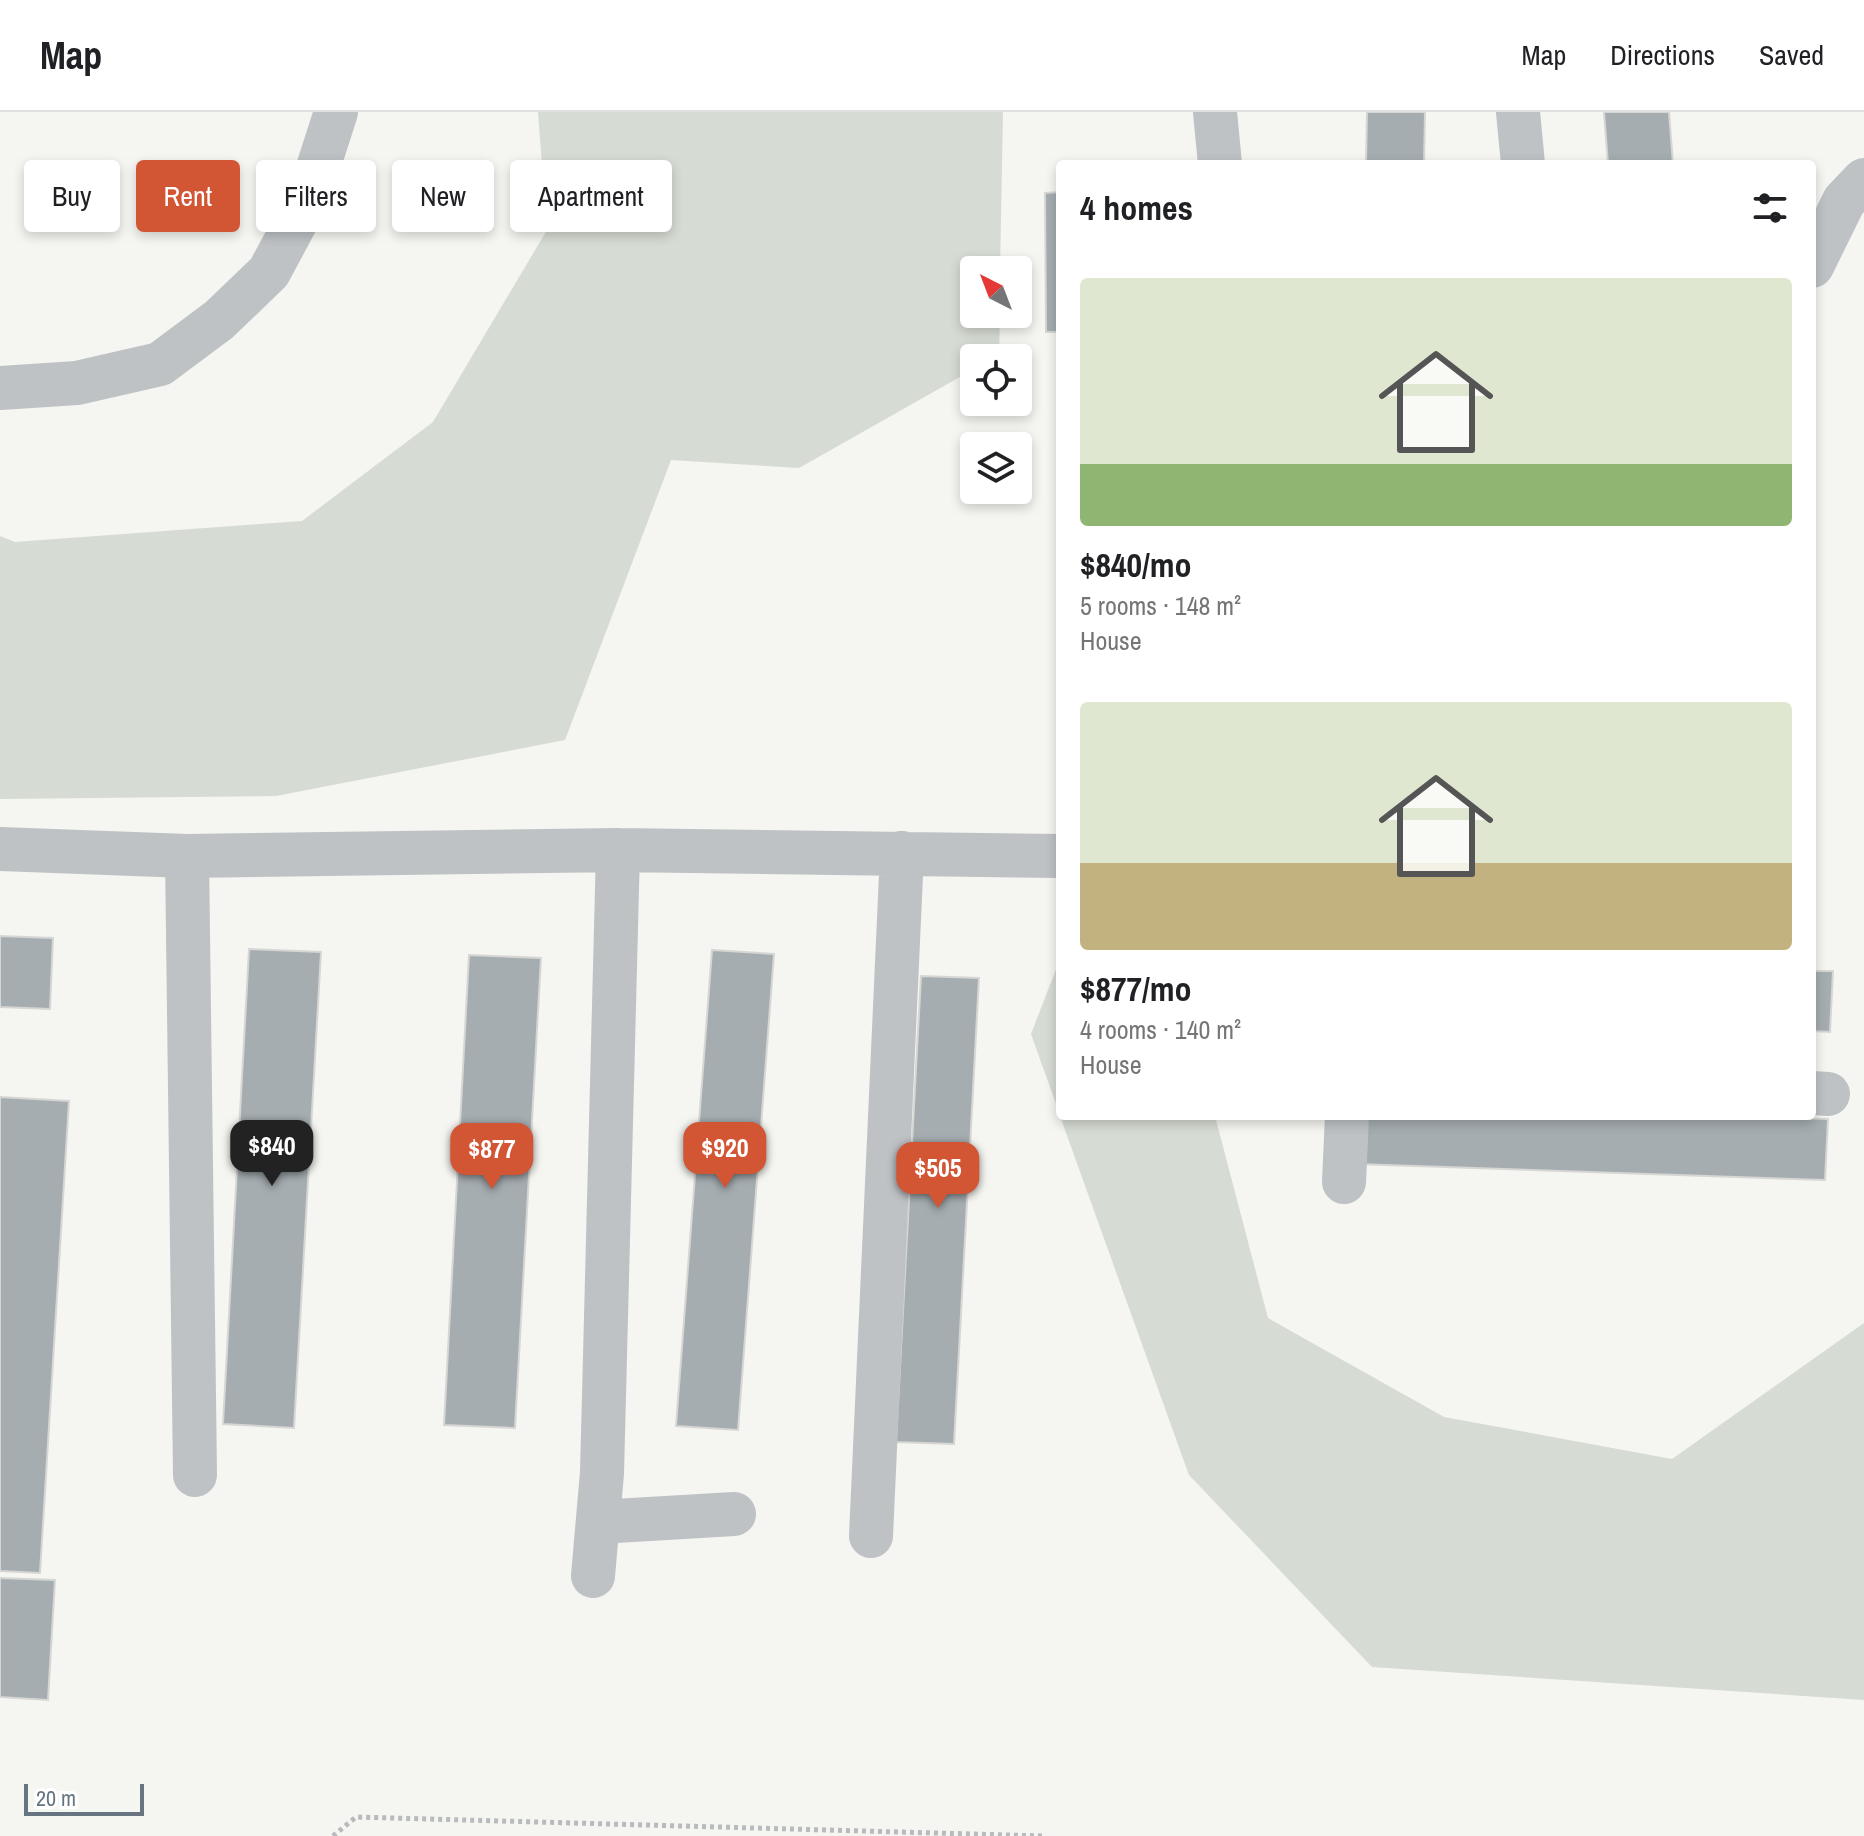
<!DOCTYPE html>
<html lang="en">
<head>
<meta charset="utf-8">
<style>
	:root { --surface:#fff; --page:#f2f2f2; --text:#202124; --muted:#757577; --line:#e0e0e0; --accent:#d25534 }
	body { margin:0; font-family:"Archivo Narrow",sans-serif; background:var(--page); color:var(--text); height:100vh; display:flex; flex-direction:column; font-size:30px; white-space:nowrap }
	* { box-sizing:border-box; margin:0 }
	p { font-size:26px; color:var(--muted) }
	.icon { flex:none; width:44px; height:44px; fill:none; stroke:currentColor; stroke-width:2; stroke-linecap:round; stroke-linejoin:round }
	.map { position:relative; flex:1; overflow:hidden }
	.panel { position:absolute; left:1056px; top:48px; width:760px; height:960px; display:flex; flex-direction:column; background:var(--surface); border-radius:8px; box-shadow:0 4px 12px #0003 }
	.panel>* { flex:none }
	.top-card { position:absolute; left:24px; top:48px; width:760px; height:72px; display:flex; gap:16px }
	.needle { width:52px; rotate:318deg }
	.buttons { position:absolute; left:960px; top:144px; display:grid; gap:16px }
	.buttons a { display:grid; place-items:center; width:72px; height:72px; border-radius:8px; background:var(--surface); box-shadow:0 4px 12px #0003; font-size:40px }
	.scale { position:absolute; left:24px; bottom:20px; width:120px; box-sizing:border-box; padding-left:8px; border:4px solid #667580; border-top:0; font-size:22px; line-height:28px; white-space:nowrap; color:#667580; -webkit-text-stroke:6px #fff; paint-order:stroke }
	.price { position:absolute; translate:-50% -68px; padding:0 18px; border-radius:16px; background:var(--accent); color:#fff; font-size:26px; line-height:52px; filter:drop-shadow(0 2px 4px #0008) }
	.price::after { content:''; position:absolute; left:50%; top:48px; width:24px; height:18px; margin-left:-12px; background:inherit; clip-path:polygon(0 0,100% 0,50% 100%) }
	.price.active { background:#222; color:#fff }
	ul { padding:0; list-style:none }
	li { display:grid; align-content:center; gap:16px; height:424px; padding:0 24px }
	li span { display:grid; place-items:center; height:248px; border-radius:8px; color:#555 }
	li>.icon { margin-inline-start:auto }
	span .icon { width:144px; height:144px; fill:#fffc; stroke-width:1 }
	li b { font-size:34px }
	h2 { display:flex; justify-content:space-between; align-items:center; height:96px; padding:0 24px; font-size:34px }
	.tag { padding:0 28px; border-radius:8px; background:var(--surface); box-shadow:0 4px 12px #0003; font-size:28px; line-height:72px }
	.tag.active { background:var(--accent); color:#fff }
	header { display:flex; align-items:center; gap:48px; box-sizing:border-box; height:112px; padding:0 40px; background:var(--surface); border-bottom:2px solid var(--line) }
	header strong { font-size:38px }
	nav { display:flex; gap:44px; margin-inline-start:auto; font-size:28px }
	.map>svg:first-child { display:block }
	.green { fill:#d6dbd3 }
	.building { fill:#a5adb1; stroke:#d6d6d4; stroke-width:2 }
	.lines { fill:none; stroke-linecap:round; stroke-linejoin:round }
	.path { stroke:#b8bbbd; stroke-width:5; stroke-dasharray:4 4; stroke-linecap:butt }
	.minor { stroke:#bec2c5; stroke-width:44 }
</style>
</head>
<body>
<header>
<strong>Map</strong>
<nav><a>Map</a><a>Directions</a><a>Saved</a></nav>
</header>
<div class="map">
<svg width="1864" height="1724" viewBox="0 0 1864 1724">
	<rect width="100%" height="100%" fill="#f5f5f1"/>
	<!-- green -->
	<path class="green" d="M538,0H1003L1000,158H974V202H1000L999,243L994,246H974V257L799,356L671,348L565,628L276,684L0,687V424L15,430L302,409L433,310L547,118Z
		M1060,847V1003L1031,922Z
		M1060,1004H1215L1268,1206L1444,1305L1672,1347L1864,1211V1588L1372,1555L1189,1363Z"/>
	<!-- building -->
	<path class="building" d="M1367,0H1425L1424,52H1366Z
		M1604,0H1669L1673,52H1608Z
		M1060,80V220H1046L1045,81Z
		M0,824L53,826L50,897L0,895Z
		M249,837L321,840L294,1316L223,1312Z
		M712,838L774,842L738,1318L676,1314Z
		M469,843L541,846L515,1316L444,1313Z
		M1812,859H1833L1830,920L1812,919Z
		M921,864L979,866L954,1332L896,1330Z
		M0,985L69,989L40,1461L0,1459Z
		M1359,1004H1740L1828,1007L1825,1068L1357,1052Z
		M0,1466L55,1468L48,1588L0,1585Z"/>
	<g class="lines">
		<!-- path -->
		<path class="path" d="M333,1724L356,1705L1044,1724"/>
		<!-- minor -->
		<path class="minor" d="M1215,0L1220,52
			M1518,0L1523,52
			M1812,154L1844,89L1864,68
			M0,276L77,271L160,252L219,208L269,160L308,87L336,0
			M0,737L187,744L618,738L1060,744
			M187,744L195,1363
			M1812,981L1828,982
			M1344,1070L1347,1004
			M598,1410L734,1402
			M871,1424L902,741
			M593,1464L602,1361L618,738"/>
	</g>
</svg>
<div class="buttons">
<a><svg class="needle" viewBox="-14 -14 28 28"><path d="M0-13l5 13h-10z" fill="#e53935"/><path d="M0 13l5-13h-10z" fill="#757577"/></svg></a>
<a><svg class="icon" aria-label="locate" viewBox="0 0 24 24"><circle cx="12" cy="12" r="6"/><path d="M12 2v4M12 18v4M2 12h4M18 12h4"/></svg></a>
<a><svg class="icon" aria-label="layers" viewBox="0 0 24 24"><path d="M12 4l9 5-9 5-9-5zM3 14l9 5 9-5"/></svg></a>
</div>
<div class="scale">20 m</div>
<b class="price active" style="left:272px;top:1076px">$840</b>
<b class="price" style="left:725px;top:1078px">$920</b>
<b class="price" style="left:492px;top:1079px">$877</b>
<b class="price" style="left:938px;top:1098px">$505</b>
<div class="top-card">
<a class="tag">Buy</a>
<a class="tag active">Rent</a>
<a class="tag">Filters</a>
<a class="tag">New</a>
<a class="tag">Apartment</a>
</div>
<section class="panel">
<h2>4 homes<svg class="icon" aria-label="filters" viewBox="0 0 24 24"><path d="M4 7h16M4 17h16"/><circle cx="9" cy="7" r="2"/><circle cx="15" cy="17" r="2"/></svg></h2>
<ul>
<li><span style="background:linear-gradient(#dfe7d0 75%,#8fb573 0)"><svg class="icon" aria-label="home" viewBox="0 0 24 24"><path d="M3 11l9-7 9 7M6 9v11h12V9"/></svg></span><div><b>$840/mo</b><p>5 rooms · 148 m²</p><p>House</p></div></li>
<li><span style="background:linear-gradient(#dfe7d0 65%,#c2b280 0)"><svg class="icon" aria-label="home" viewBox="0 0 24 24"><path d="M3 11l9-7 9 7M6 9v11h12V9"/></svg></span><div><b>$877/mo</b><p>4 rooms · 140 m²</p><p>House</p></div></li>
</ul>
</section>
</div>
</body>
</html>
